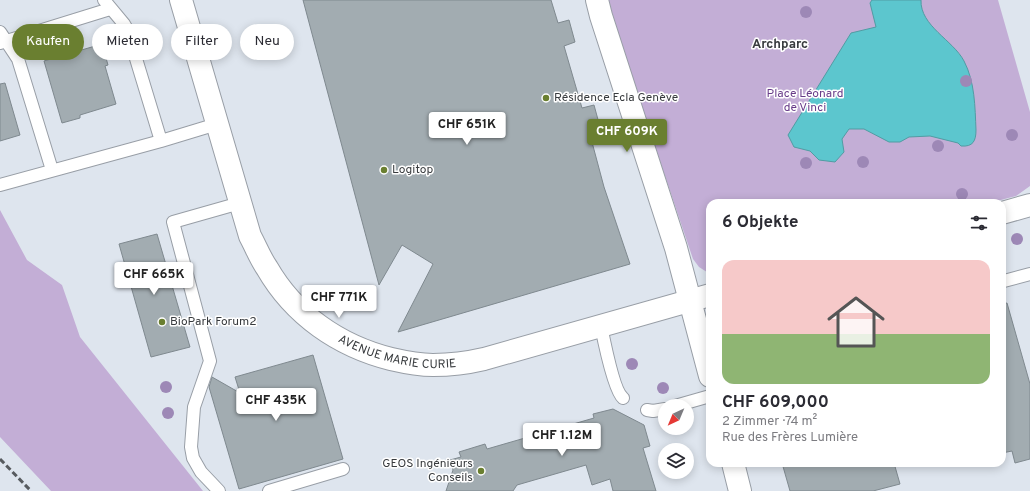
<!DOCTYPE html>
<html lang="de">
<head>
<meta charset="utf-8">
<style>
	:root { --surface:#fff; --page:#f7f7f7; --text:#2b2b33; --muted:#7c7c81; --accent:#6a7f30 }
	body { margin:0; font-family:Overpass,sans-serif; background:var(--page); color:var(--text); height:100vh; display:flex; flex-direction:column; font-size:15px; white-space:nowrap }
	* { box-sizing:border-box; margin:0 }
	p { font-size:13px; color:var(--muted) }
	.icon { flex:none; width:22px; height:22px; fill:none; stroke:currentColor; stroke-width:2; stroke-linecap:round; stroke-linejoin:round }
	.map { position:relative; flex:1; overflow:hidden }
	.details { position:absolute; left:706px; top:199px; width:300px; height:268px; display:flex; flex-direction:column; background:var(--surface); border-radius:12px; box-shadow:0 2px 10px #0003 }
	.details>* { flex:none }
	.hud { position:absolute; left:12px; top:24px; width:380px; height:36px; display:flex; gap:8px }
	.needle { width:26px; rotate:224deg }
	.tools { position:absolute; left:658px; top:399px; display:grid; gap:8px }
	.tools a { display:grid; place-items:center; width:36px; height:36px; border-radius:50%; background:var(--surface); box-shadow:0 2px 10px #0003; font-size:20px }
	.price { position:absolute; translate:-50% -34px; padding:0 9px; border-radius:4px; background:#fff; color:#222; font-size:13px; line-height:26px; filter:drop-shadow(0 1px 2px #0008) }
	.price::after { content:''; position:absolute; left:50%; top:24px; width:12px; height:9px; margin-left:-6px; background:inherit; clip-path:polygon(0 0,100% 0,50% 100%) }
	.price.current { background:var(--accent); color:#fff }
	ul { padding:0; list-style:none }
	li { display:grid; align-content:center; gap:8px; height:212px; padding:0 16px }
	li span { display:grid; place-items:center; height:124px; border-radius:12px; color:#555 }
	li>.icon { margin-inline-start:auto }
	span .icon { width:72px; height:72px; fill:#fffc; stroke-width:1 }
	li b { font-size:17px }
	h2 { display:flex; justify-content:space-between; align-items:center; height:48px; padding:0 16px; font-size:17px }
	.pill { padding:0 14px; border-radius:18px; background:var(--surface); box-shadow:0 2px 10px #0003; font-size:14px; line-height:36px }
	.pill.current { background:var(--accent); color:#fff }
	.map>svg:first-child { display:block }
	.green { fill:#c3aed6 }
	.water { fill:#5cc6ce; stroke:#519ca3 }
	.building { fill:#a2acb1; stroke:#7f898f }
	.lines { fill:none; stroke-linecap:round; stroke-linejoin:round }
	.lane-casing { stroke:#989ea6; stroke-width:14 }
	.street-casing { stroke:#989ea6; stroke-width:24 }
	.secondary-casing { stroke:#989ea6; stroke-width:24 }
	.lane { stroke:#fff; stroke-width:12 }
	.street { stroke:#fff; stroke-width:22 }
	.secondary { stroke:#fff; stroke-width:22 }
	.rail { stroke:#575b5f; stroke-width:3; stroke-dasharray:6 3; stroke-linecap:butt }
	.tree { fill:#9d88b6 }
	.poi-dot { fill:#6a7f30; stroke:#fff; stroke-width:1.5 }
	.labels { text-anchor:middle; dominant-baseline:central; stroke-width:3; stroke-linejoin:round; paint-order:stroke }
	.park-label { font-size:12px; fill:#683c89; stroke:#fff }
	.poi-label { font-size:12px; fill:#383b3e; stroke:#fff; text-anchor:start }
	.street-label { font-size:12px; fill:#383b3e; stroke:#fff }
	.neighbourhood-label { font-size:13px; font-weight:bold; fill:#383b3e; stroke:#fff }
</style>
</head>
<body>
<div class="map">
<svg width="1030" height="491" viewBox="0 0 1030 491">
	<rect width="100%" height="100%" fill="#dee5ee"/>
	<!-- green -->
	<path class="green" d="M608,0H998L1030,112V186L1016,196L989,203H710V274L699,267L693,259L641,105Z
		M0,210L27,260L62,285L80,337L203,491H51L0,437Z"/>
	<!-- water -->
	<path class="water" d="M872,0H921C920,26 953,40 964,61C975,82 975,107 976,130C976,141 973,147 961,146L958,143L930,136L909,137L900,142H889L864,129H849L842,139L844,152L835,162L819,160L810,151L794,147L788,135L851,33L876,27L870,3Z"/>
	<!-- building -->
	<path class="building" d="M303,0H551L558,23L569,20L575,42L564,46L582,108L594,105L600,127L589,131L604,187L630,264L398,332L433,264L402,245L379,285Z
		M102,44L108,65L105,66L116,104L80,115V118L62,123L44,61Z
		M5,83L20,135L0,141V84Z
		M157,234L190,347L151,357L119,244Z
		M1007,303L1030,384V459L1015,463L1012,451L1002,453V304Z
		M313,355L343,459L239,489L209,387L212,377L240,393L235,377Z
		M613,409L644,425L650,446L643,448L656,491H613L610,479L592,485L586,465L517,485L513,491H446L453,470L450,460L461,457L459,452L485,444L487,449L594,418L593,414Z
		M782,463H894L900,484L873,491H790Z"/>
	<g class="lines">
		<defs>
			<path id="lane" d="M104,0L124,24L127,29L161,141
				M0,32L18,59L52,170
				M0,43L110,9
				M0,185L161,141L217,124
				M1004,281L1030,274
				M601,326C604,341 614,391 623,398
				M675,406L710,396
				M647,410L653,411L665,409
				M219,491L201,472L193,458L191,447L194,407L210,361L173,222L240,203
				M269,491L343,469"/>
			<path id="street" d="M597,0L601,16L676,248L710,376
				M733,463L740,491"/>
			<g id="secondary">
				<path id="s1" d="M181,0L250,236C256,247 260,258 267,268C294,315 339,346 391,359C404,362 419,365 433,365C450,365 467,363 484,359L710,295"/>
				<path d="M1002,213L1030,205"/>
			</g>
		</defs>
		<!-- lane casing -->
		<use href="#lane" class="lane-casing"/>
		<!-- street casing -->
		<use href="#street" class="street-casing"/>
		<!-- secondary casing -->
		<use href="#secondary" class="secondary-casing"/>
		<!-- lane -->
		<use href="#lane" class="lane"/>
		<!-- street -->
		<use href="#street" class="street"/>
		<!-- secondary -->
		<use href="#secondary" class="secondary"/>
		<!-- rail -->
		<path class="rail" d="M0,459L31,491"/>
	</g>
	<!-- trees -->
	<g class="tree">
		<circle cx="806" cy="12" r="6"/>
		<circle cx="966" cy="81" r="6"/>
		<circle cx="1012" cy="135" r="6"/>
		<circle cx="938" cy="146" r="6"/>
		<circle cx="863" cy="162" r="6"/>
		<circle cx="806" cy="163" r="6"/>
		<circle cx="962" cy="194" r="6"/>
		<circle cx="1017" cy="239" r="6"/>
		<circle cx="632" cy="364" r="6"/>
		<circle cx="166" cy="387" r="6"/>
		<circle cx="663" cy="388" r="6"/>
		<circle cx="168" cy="413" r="6"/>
	</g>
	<!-- markers -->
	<g class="poi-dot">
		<circle cx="546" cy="98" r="4"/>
		<circle cx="384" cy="170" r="4"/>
		<circle cx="162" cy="322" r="4"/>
		<circle cx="481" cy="471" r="4"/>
	</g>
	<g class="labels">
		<!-- park labels -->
		<g class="park-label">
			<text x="805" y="94">Place Léonard<tspan x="805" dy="14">de Vinci</tspan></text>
		</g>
		<!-- poi labels -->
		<g class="poi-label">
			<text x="554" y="98">Résidence Ecla Genève</text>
			<text x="392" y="170">Logitop</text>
			<text x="170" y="322">BioPark Forum2</text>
			<text x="473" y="464" text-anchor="end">GEOS Ingénieurs<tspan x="473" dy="14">Conseils</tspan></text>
		</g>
		<!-- street labels -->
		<g class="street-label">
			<text stroke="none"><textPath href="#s1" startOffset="445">AVENUE MARIE CURIE</textPath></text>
		</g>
		<!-- neighbourhood labels -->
		<g class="neighbourhood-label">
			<text x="780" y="45">Archparc</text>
		</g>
	</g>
</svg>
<div class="tools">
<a><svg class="needle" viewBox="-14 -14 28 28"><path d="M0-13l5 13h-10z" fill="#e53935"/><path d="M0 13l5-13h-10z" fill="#7c7c81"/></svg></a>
<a><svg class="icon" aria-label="layers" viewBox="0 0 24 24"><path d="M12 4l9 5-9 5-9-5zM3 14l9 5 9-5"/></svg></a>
</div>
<b class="price" style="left:467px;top:146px">CHF 651K</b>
<b class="price current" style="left:627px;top:153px">CHF 609K</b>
<b class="price" style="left:154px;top:296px">CHF 665K</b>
<b class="price" style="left:339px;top:319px">CHF 771K</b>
<b class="price" style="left:276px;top:422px">CHF 435K</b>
<b class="price" style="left:562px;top:457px">CHF 1.12M</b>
<div class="hud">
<a class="pill current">Kaufen</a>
<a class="pill">Mieten</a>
<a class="pill">Filter</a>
<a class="pill">Neu</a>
</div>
<section class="details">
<h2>6 Objekte<svg class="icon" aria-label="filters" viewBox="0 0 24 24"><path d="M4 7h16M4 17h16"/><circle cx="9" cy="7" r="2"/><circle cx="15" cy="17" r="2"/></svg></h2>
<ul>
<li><span style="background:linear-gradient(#f6c9c9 60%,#8fb573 0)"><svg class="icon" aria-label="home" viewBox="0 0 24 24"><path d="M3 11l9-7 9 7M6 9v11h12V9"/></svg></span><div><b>CHF 609,000</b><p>2 Zimmer · 74 m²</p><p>Rue des Frères Lumière</p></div></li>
</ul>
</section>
</div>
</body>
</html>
